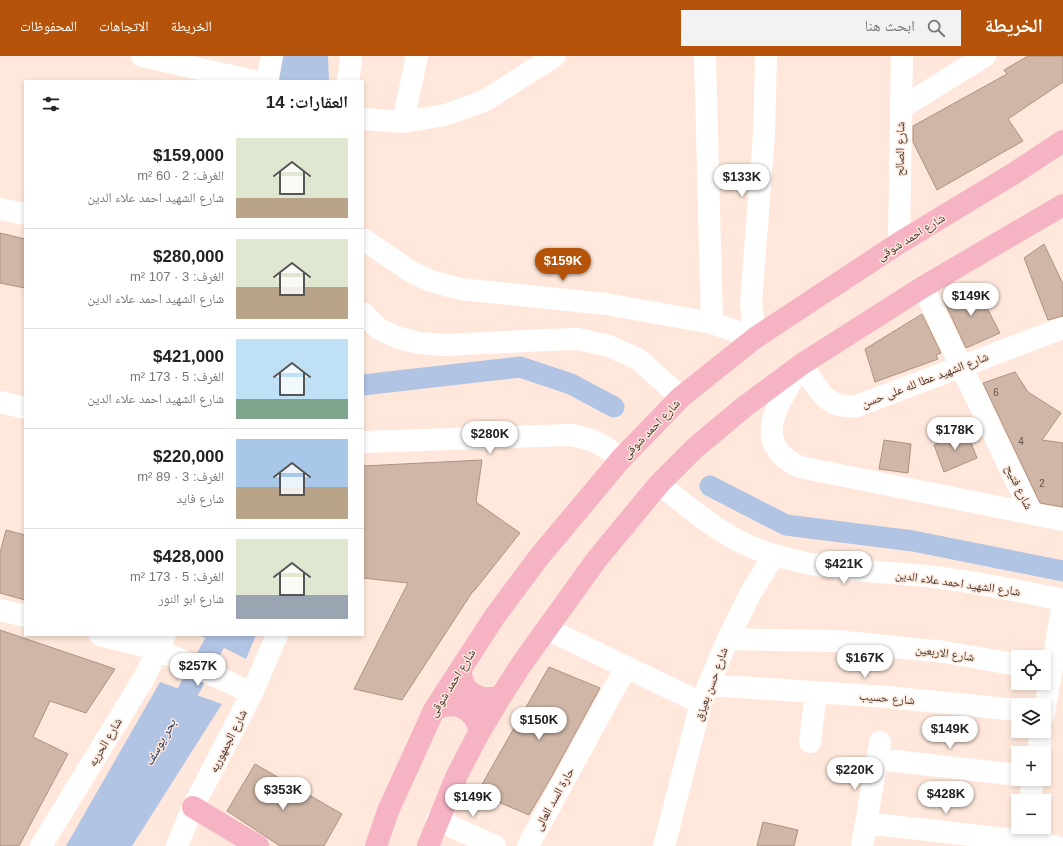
<!DOCTYPE html>
<html lang="ar">
<head>
<meta charset="utf-8">
<style>
	:root { --surface:#fff; --page:#f2f2f2; --text:#222; --muted:#767676; --line:#e0e0e0; --accent:#b45309 }
	body { margin:0; font-family:Helvetica,"Noto Naskh Arabic",sans-serif; background:var(--page); color:var(--text); direction:rtl; height:100vh; display:flex; flex-direction:column; font-size:15px; white-space:nowrap }
	* { box-sizing:border-box; margin:0 }
	p { font-size:13px; color:var(--muted) }
	.icon { flex:none; width:22px; height:22px; fill:none; stroke:currentColor; stroke-width:2; stroke-linecap:round; stroke-linejoin:round }
	.map { position:relative; flex:1; overflow:hidden; direction:ltr }
	.details { position:absolute; left:24px; top:24px; width:340px; height:556px; display:flex; flex-direction:column; background:var(--surface); border-radius:0px; box-shadow:0 2px 6px #0003; direction:rtl }
	.details>* { flex:none }
	.fabs { position:absolute; left:1011px; top:594px; display:grid; gap:8px }
	.fabs a { display:grid; place-items:center; width:40px; height:40px; border-radius:0px; background:var(--surface); box-shadow:0 2px 6px #0003; font-size:20px }
	.price { position:absolute; translate:-50% -34px; padding:0 9px; border-radius:14px; background:#fff; color:#222; font-size:13px; line-height:26px; filter:drop-shadow(0 1px 2px #0008) }
	.price::after { content:''; position:absolute; left:50%; top:24px; width:12px; height:9px; margin-left:-6px; background:inherit; clip-path:polygon(0 0,100% 0,50% 100%) }
	.price.active { background:var(--accent); color:#fff }
	ul { padding:0; list-style:none }
	li { display:flex; align-items:center; gap:12px; height:100px; padding:0 16px }
	li+li { border-top:1px solid var(--line) }
	li span { display:grid; place-items:center; flex:none; width:112px; height:80px; border-radius:0px; color:#555 }
	li>.icon { margin-inline-start:auto }
	span .icon { width:48px; height:48px; fill:#fffc; stroke-width:1 }
	li b { font-size:17px }
	h2 { display:flex; justify-content:space-between; align-items:center; height:48px; padding:0 16px; font-size:17px }
	header { display:flex; align-items:center; gap:24px; box-sizing:border-box; height:56px; padding:0 20px; background:var(--accent); color:#fff }
	header strong { font-size:19px }
	nav { display:flex; gap:22px; margin-inline-start:auto; font-size:14px }
	.search { width:280px; height:36px; background:var(--page); display:flex; align-items:center; gap:10px; box-sizing:border-box; padding:0 14px; border-radius:0px; color:var(--muted); font-size:15px }
	.map>svg:first-child { display:block }
	.water { fill:#b1c4e4 }
	.lines { fill:none; stroke-linecap:round; stroke-linejoin:round }
	.canal { stroke:#b1c4e4; stroke-width:21 }
	.building { fill:#d0b6a6; stroke:#ab9283 }
	.minor { stroke:#fff; stroke-width:22 }
	.major { stroke:#f6b3c3; stroke-width:22 }
	.labels { text-anchor:middle; dominant-baseline:central; stroke-width:3; stroke-linejoin:round; paint-order:stroke }
	.number-label { font-size:10px; fill:#62534a }
	.street-label { font-size:12px; fill:#3d322c; stroke:#ffe8db }
	.water-label { font-size:13px; font-style:italic; fill:#1a335c; stroke:#ffe8db }
</style>
</head>
<body>
<header>
<strong>الخريطة</strong>
<div class="search"><svg class="icon" aria-label="search" viewBox="0 0 24 24"><circle cx="10" cy="10" r="6"/><path d="M15 15l6 6"/></svg>ابحث هنا</div>
<nav><a>الخريطة</a><a>الاتجاهات</a><a>المحفوظات</a></nav>
</header>
<div class="map">
<svg width="1063" height="790" viewBox="0 0 1063 790">
	<rect width="100%" height="100%" fill="#ffe8db"/>
	<!-- water -->
	<path class="water" d="M283,0H328L329,25H279Z
		M199,579H256L246,603Z
		M160,626L222,648L132,790H66Z"/>
	<g class="lines">
		<!-- canal -->
		<path class="canal" d="M363,329L520,311L571,328L614,351
			M710,430L786,469L913,485L1063,515
			M174,661L219,579"/>
	</g>
	<!-- building -->
	<path class="building" d="M1028,0H1063V26L1008,63L1023,85L937,134L913,86V70L1007,18L1004,14Z
		M0,177L25,183V232L0,227Z
		M1044,188L1063,228V260L1048,264L1024,202Z
		M975,229L1000,277L966,292L944,245Z
		M922,258L941,297L936,299L938,303L875,326L865,293Z
		M1015,316L1028,336L1061,357L1042,384L1063,387V451L1040,447L983,327Z
		M966,374L977,402L944,416L934,389Z
		M884,384L911,388L908,417L879,413Z
		M482,404L476,446L520,477L474,535H473L402,644L354,633L408,527L363,522V410Z
		M6,474L25,479V544L0,537V497Z
		M0,574L115,613L86,657L50,645L33,681L68,698L19,790H0Z
		M549,611L600,632L553,718L529,759L477,737Z
		M255,708L342,758L324,790H280L227,755Z
		M763,766L798,774L794,790H757Z"/>
	<g class="lines">
		<!-- minor -->
		<path class="minor" d="M142,0L254,25
			M705,0L712,267
			M267,25L272,0
			M348,25L351,5L350,0
			M901,52L985,0
			M363,63L403,66L445,59L484,45L555,0
			M403,66L417,0
			M0,153L25,158
			M363,183L413,217L431,225L460,233L606,248L712,267L755,282L751,247L764,78L766,0
			M899,187L902,0
			M923,231L1032,458
			M363,257L379,273L399,282L419,287L444,289L546,284L578,283L609,290L638,303L681,341
			M1063,272L857,350C825,354 817,331 802,308C782,344 746,385 800,411L1063,464
			M0,346L25,352
			M363,386L570,379C592,382 604,389 621,403
			M659,428C688,450 717,477 752,491C809,515 873,514 934,521C977,526 1020,535 1063,544
			M0,554L25,560
			M547,573L701,647
			M100,579L159,594L252,637
			M728,583L836,585L944,596L1018,609
			M708,629L888,641L1018,654
			M1044,658L1063,547
			M810,686L816,636
			M1038,697L1041,675
			M878,703L1018,719
			M1030,745L1033,723
			M437,764L495,790
			M866,767L1023,785L1055,790
			M41,790L144,622L165,579
			M177,790L193,751L252,637L277,579
			M528,790L626,611
			M664,790L701,647L728,583L749,540L774,499
			M862,790L880,686"/>
		<!-- major -->
		<path class="major" d="M461,612C460,636 479,647 501,640
			M434,654C455,643 474,652 480,675
			M193,751L258,790
			M376,790L388,755L434,654L495,560L539,501L621,403L681,341L755,282L899,187L1013,118L1063,85
			M428,790L457,719L480,675L501,640L523,606L597,503L659,428L695,392L744,351L802,308L923,231L1063,149"/>
	</g>
	<g class="labels">
		<!-- number labels -->
		<g class="number-label">
			<text x="996" y="336">6</text>
			<text x="1021" y="385">4</text>
			<text x="1042" y="427">2</text>
		</g>
		<!-- street labels -->
		<g class="street-label">
			<text transform="translate(900 93) rotate(-89)">شارع الصالح</text>
			<text transform="translate(911 181) rotate(-32)">شارع احمد شوقى</text>
			<text transform="translate(925 324) rotate(-21)">شارع الشهيد عطا لله على حسن</text>
			<text transform="translate(651 373) rotate(-46)">شارع احمد شوقى</text>
			<text transform="translate(1019 431) rotate(64)">شارع فتيح</text>
			<text transform="translate(958 527) rotate(8)">شارع الشهيد احمد علاء الدين</text>
			<text transform="translate(945 597) rotate(8)">شارع الاربعين</text>
			<text transform="translate(452 627) rotate(-58)">شارع احمد شوقى</text>
			<text transform="translate(711 628) rotate(-70)">شارع حسن بعيزق</text>
			<text transform="translate(887 642) rotate(5)">شارع حسيب</text>
			<text transform="translate(228 685) rotate(-63)">شارع الجمهوريه</text>
			<text transform="translate(105 686) rotate(-59)">شارع الحريه</text>
			<text transform="translate(554 743) rotate(-61)">حارة السد العالى</text>
		</g>
		<!-- water labels -->
		<g class="water-label">
			<text transform="translate(160 686) rotate(-61)">بحر يوسف</text>
		</g>
	</g>
</svg>
<div class="fabs">
<a><svg class="icon" aria-label="locate" viewBox="0 0 24 24"><circle cx="12" cy="12" r="6"/><path d="M12 2v4M12 18v4M2 12h4M18 12h4"/></svg></a>
<a><svg class="icon" aria-label="layers" viewBox="0 0 24 24"><path d="M12 4l9 5-9 5-9-5zM3 14l9 5 9-5"/></svg></a>
<a>+</a>
<a>−</a>
</div>
<b class="price" style="left:742px;top:142px">$133K</b>
<b class="price active" style="left:563px;top:226px">$159K</b>
<b class="price" style="left:971px;top:261px">$149K</b>
<b class="price" style="left:955px;top:395px">$178K</b>
<b class="price" style="left:490px;top:399px">$280K</b>
<b class="price" style="left:844px;top:529px">$421K</b>
<b class="price" style="left:865px;top:623px">$167K</b>
<b class="price" style="left:198px;top:631px">$257K</b>
<b class="price" style="left:539px;top:685px">$150K</b>
<b class="price" style="left:950px;top:694px">$149K</b>
<b class="price" style="left:855px;top:735px">$220K</b>
<b class="price" style="left:283px;top:755px">$353K</b>
<b class="price" style="left:946px;top:759px">$428K</b>
<b class="price" style="left:473px;top:762px">$149K</b>
<section class="details">
<h2>العقارات: 14<svg class="icon" aria-label="filters" viewBox="0 0 24 24"><path d="M4 7h16M4 17h16"/><circle cx="9" cy="7" r="2"/><circle cx="15" cy="17" r="2"/></svg></h2>
<ul>
<li><span style="background:linear-gradient(#dfe7d0 75%,#b9a48a 0)"><svg class="icon" aria-label="home" viewBox="0 0 24 24"><path d="M3 11l9-7 9 7M6 9v11h12V9"/></svg></span><div><b>$159,000</b><p>الغرف: 2 · 60 m²</p><p>شارع الشهيد احمد علاء الدين</p></div></li>
<li><span style="background:linear-gradient(#dfe7d0 60%,#b9a48a 0)"><svg class="icon" aria-label="home" viewBox="0 0 24 24"><path d="M3 11l9-7 9 7M6 9v11h12V9"/></svg></span><div><b>$280,000</b><p>الغرف: 3 · 107 m²</p><p>شارع الشهيد احمد علاء الدين</p></div></li>
<li><span style="background:linear-gradient(#bfe0f5 75%,#7fa58c 0)"><svg class="icon" aria-label="home" viewBox="0 0 24 24"><path d="M3 11l9-7 9 7M6 9v11h12V9"/></svg></span><div><b>$421,000</b><p>الغرف: 5 · 173 m²</p><p>شارع الشهيد احمد علاء الدين</p></div></li>
<li><span style="background:linear-gradient(#a9c7e8 60%,#b9a48a 0)"><svg class="icon" aria-label="home" viewBox="0 0 24 24"><path d="M3 11l9-7 9 7M6 9v11h12V9"/></svg></span><div><b>$220,000</b><p>الغرف: 3 · 89 m²</p><p>شارع فايد</p></div></li>
<li><span style="background:linear-gradient(#dfe7d0 70%,#9aa5b1 0)"><svg class="icon" aria-label="home" viewBox="0 0 24 24"><path d="M3 11l9-7 9 7M6 9v11h12V9"/></svg></span><div><b>$428,000</b><p>الغرف: 5 · 173 m²</p><p>شارع ابو النور</p></div></li>
</ul>
</section>
</div>
</body>
</html>
